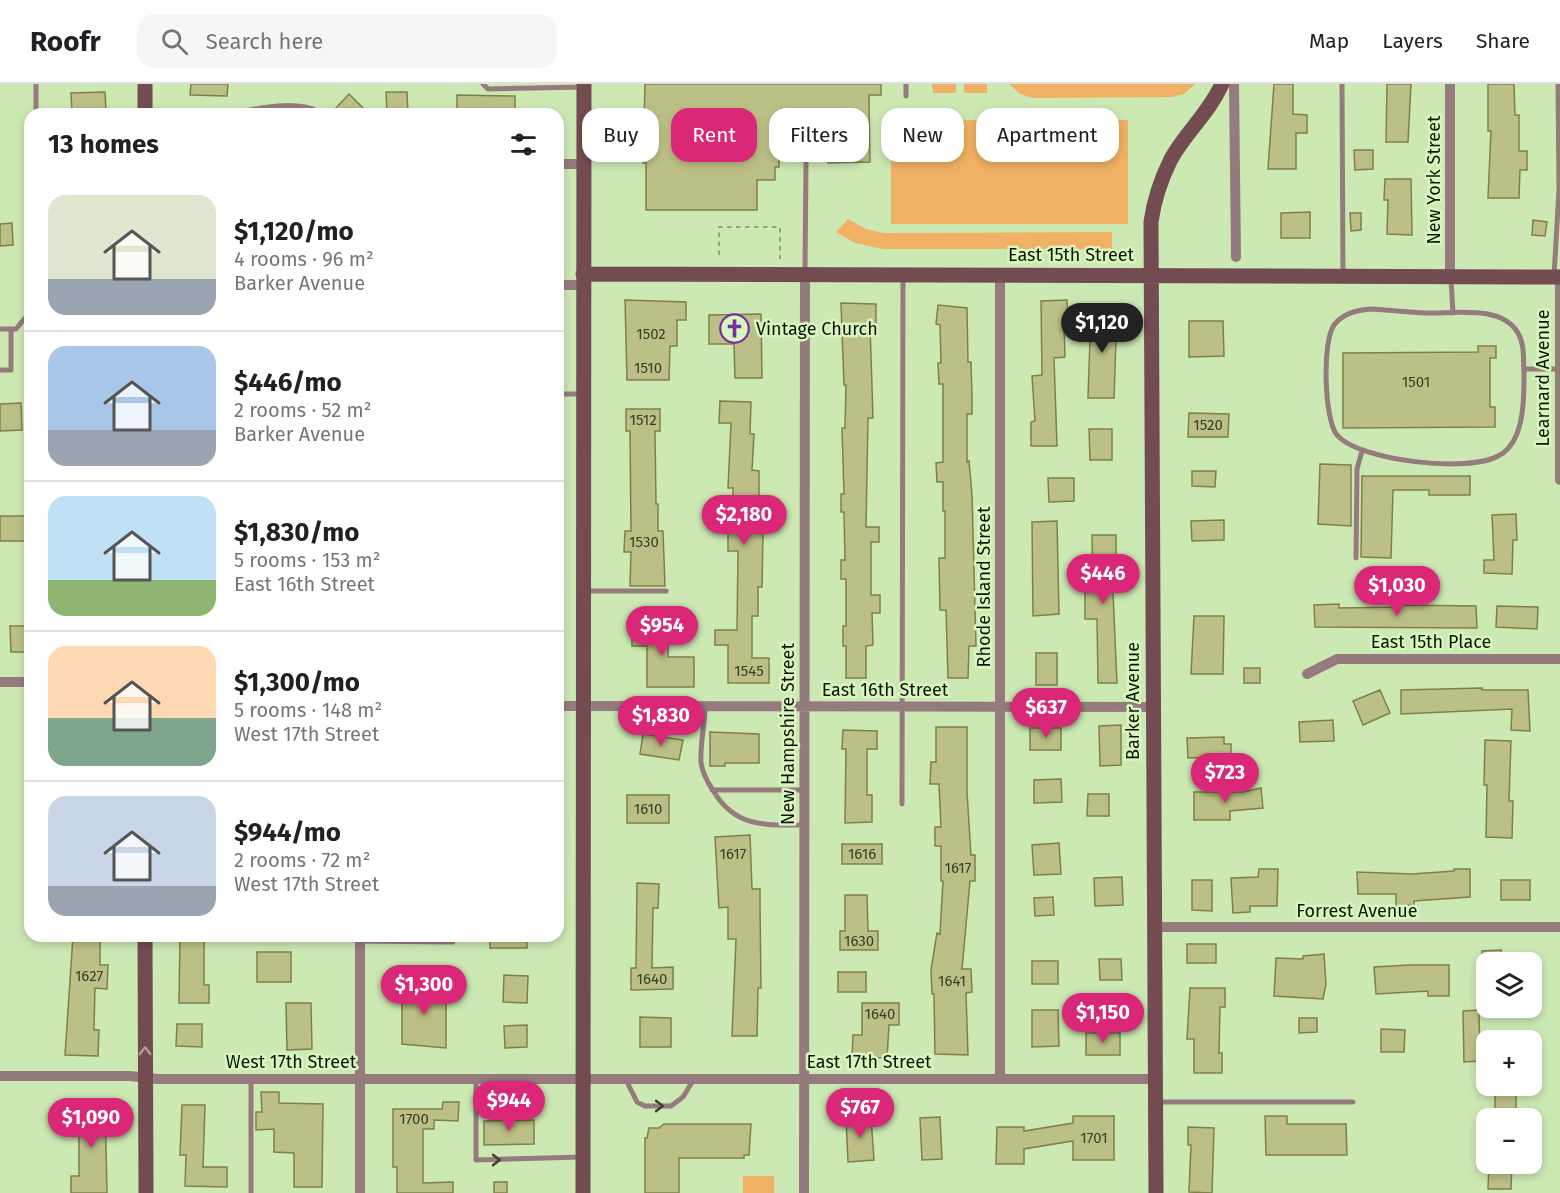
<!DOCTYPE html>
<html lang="en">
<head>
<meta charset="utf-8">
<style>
	:root { --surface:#fff; --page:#f6f6f6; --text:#202124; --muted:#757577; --line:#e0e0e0; --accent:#db2777 }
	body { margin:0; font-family:"Fira Sans",sans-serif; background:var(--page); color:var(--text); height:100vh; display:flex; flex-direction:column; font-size:22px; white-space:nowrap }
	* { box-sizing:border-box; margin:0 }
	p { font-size:20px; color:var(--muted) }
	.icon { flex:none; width:33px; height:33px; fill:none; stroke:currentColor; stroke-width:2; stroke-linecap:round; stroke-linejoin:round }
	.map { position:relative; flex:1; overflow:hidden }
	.side { position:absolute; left:24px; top:24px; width:540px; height:834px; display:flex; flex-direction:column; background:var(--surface); border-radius:18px; box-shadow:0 3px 9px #0003 }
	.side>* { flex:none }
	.guide { position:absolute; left:582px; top:24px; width:570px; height:54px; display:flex; gap:12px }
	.tools { position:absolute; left:1476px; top:868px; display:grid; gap:12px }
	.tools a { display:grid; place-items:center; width:66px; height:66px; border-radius:12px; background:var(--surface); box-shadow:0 3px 9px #0003; font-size:30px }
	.price { position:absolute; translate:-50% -51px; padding:0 14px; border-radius:21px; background:var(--accent); color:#fff; font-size:20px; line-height:39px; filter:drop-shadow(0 2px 3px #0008) }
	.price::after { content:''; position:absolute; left:50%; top:36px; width:18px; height:14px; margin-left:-9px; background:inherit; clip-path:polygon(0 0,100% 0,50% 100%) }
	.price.selected { background:#222; color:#fff }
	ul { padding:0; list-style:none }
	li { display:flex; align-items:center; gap:18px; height:150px; padding:0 24px }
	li+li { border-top:2px solid var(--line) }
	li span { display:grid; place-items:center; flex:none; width:168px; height:120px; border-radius:18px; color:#555 }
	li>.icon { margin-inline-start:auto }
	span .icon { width:72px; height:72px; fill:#fffc; stroke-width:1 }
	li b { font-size:26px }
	h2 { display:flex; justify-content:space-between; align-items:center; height:72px; padding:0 24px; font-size:26px }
	.tag { padding:0 21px; border-radius:18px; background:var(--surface); box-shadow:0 3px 9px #0003; font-size:21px; line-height:54px }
	.tag.selected { background:var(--accent); color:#fff }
	header { display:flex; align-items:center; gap:36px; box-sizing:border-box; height:84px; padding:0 30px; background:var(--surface); border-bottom:2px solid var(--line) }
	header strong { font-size:28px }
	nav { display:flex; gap:33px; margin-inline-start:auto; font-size:21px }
	.search { width:420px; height:54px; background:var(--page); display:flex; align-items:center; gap:15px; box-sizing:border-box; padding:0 21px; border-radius:18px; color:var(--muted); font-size:22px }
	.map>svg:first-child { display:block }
	.green { fill:#f1b164 }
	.building { fill:#bdc086; stroke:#7e8048; stroke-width:1.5 }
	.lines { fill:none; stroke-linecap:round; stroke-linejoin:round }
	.path { stroke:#90a67c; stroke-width:2; stroke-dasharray:4.5 4.5; stroke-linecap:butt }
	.lane { stroke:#967b7e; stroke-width:5 }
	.street { stroke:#967b7e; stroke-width:10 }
	.secondary { stroke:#734c52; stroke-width:15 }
	.oneway { stroke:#a6a189 }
	.oneway2 { stroke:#443e35 }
	.labels { text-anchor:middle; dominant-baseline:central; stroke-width:5; stroke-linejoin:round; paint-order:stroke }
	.number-label { font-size:15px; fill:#394024 }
	.street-label { font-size:18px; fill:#0d1604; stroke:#d9f6c0 }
	.poi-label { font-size:18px; fill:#0d1604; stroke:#d9f6c0; text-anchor:start }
</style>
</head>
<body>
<header>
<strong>Roofr</strong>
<div class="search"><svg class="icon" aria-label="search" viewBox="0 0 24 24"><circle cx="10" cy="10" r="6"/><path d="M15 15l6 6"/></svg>Search here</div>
<nav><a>Map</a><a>Layers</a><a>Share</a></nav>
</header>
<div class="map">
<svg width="1560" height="1109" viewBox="0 0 1560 1109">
	<rect width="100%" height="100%" fill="#cce8b3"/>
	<!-- green -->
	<path class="green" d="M932,0H956V9H933Z
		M964,0H987V9H964Z
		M1009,0H1195L1184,10L1172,13L1033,14L1020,10Z
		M891,36H1128V140H891Z
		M848,135L866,145L883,149L1112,148V165H883L855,159L836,148Z
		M743,1092H774V1109H743Z"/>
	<!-- building -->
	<path class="building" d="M191,0H228L227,12L190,11Z
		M645,0H881V11H869L870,78L828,79V72H779V83H775V96H757V126H646V79H643Z
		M1274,0H1293V30L1307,31V49H1296V85H1268Z
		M1387,0H1411L1408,58H1386Z
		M1488,0H1514L1515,31H1519V67H1527V86H1520L1519,114H1488L1491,47H1488Z
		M105,8L106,28L72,29L71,9Z
		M386,8H407L408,30H387Z
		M349,10L369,30H342L336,24Z
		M457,11L515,12V30H457Z
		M1354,66H1373V85L1355,86Z
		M1385,95H1411L1412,151L1387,150L1388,116H1384Z
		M1310,128V154H1281V129Z
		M1350,129H1361V146L1351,147Z
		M1533,136L1547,138L1545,152L1532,151Z
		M12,139L13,161L0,162V140Z
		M625,216L686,218V236H677V262H670L669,296H627Z
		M1067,216L1068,238H1064L1065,273L1054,274L1057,362H1031V338L1035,337L1032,292L1042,291L1041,217Z
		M841,219L876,220V240H870L873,334H868L866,443H879V458H871V511H880V529H872L873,561L866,562V594H846V562H843V542H846V495H841V476H845L844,428H841V410H844L842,344H845L846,301H844Z
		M938,221L967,224L968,278H971L972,313V330H967V378L969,377L972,411L976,562H969L968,594H948L946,526H940L939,474H945V427H943V398H937L936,379L943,378V300H939L938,279H941L940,241L936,240Z
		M1091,226H1117L1114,314H1088Z
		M761,230L762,294H735L734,260H709V231Z
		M1189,237H1223L1224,272L1189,273Z
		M1478,262H1496V274H1490V323H1495V343L1343,344V269L1478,268Z
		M720,317L751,318L750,350H754L752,386L759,387V416H763V449L762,503H758V532H752V574H769V599H728V561H715V546H737L738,467H728V448H733V404H728L731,339H719Z
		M21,319L22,346L0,347V320Z
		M626,325H660V347H655L656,420H658V447H663L665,502H630L631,468H624L625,447H631L630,347H626Z
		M1189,329L1229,330L1228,353H1188Z
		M1089,345H1112V376H1090Z
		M1320,380L1351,381V442L1318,440Z
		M1192,387H1216L1215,403L1192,402Z
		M1362,392H1470V411H1429V406H1393L1391,474L1361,473Z
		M1048,394H1074V417L1049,418Z
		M1516,430L1517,456H1513L1512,490L1484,489V476H1494L1492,431Z
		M0,432H30V457H0Z
		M1224,436V456L1192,457L1191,437Z
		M1057,437L1059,530L1033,532L1032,438Z
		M1092,451H1116V487H1112L1117,599H1098L1097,535H1085V499H1093Z
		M1339,520V524L1400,523V521L1476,522L1477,544L1315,543L1314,521Z
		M1497,522L1538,523L1537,545L1496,543Z
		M1194,532H1224L1223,590H1191Z
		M632,538H668V573H694V603H647V562H632Z
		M10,542H29V568H11Z
		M1036,569H1057V601H1036Z
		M1244,584H1260V599H1244Z
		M1482,604V606H1528L1530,647L1511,646L1512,625L1401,630V606Z
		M1380,606L1390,629L1363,641L1353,617Z
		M1333,636L1334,657L1300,658L1299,638Z
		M1121,641V681L1100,682L1099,642Z
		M936,643H967V708L971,771H975V797H970L962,885H971L972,908L966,909L968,971L935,970L934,910H932L931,886L937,849L940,850L943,797H941V762H935V743H941L939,700H930L931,678H936Z
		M1030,644H1061V666H1030Z
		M843,646L877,647V665H867V711H872V738L845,739L846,665H842Z
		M710,648L759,650V679H725V682H710Z
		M643,650L683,656L679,676L640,670Z
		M1224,653V660H1231V673L1188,674L1187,654Z
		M1485,656L1511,657L1509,717H1513L1512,754L1486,753L1487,701H1484Z
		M1061,695L1062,718L1034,719V696Z
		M1261,704L1263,724L1230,727V736H1194V708H1243Z
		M1088,710H1109V732H1087Z
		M627,711H669V739H627Z
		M750,751L752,805H760V822L761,904H758L757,952H732L736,855H728V823L719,824L715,753Z
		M1059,759L1061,790L1034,791L1032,761Z
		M842,760H882V780H842Z
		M1259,785H1278L1277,822H1250V828L1233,829L1231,794L1258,793Z
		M1454,785H1470V813L1414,817V821L1396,822V810H1358L1357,788L1412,790L1454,787Z
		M1122,793L1123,821L1095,822L1094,794Z
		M1192,796H1212V827L1192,826Z
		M1501,796H1530V816H1501Z
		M637,799L659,800L658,824H653L652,884L673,883V905L631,906V884H636Z
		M845,811H867L868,847H878V866H840V847H845Z
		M1053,813L1054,831L1035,832L1034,814Z
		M73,852H100V881H108L107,905L95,904L94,946H99L98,972L65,971Z
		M180,852H204V901H209V919H179Z
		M490,852H527V864H490Z
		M1187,860H1216V879H1187Z
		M1501,866L1502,879H1482V867Z
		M257,868H291V898H257Z
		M1324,870L1326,900L1323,915L1274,912L1276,874L1303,875V872Z
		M1099,875H1121L1122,896H1100Z
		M1032,877H1058V900H1032Z
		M1410,881H1449V912H1428V907L1376,910L1374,883Z
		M838,888H866V908H838Z
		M504,891L528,892L527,919L503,918Z
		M407,894H426V910H446V964L402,960V914H407Z
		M1190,904H1225V923H1220L1219,969H1222V989H1194V955H1187Z
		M286,919H311L312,965L287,966Z
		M862,919H899V941H889L887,974L852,973L853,951H862Z
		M1032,926H1058L1059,962L1032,963Z
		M1479,926L1480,977L1464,978L1463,927Z
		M640,933L671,934V963H640Z
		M1299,934H1317V948L1299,949Z
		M177,940H202V963L176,962Z
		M527,941V963L505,964L504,942Z
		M1381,945L1405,946L1404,968H1381Z
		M1086,949H1120V971H1086Z
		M1495,1002H1516V1035H1495Z
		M261,1008H279V1019L323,1020L322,1103H294V1069L274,1068V1045L256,1046V1028H262Z
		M74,1018L105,1019L107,1109H71V1092H79V1041H73Z
		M443,1018H459L458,1037L434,1036V1045H423V1099L453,1098V1109H397V1083H393V1025H442Z
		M182,1021H205L203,1083H227V1103L185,1102L186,1071H180Z
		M1073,1032H1114V1076H1073V1057L1024,1065V1080H996L997,1043H1024V1047L1073,1039Z
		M1265,1032H1287V1040H1346L1347,1071H1266Z
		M871,1033L874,1076L848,1078L846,1034Z
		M940,1033L942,1075L922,1076L920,1034Z
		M534,1036V1060L484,1061V1037Z
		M664,1040H751L749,1071H744V1074H679V1109H645V1054H647L649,1044H659Z
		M1188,1043L1214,1044L1212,1109L1189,1108L1191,1061H1188Z
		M1489,1080H1512L1511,1105H1488Z
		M494,1098H507V1109H494Z"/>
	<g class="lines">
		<!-- path -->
		<path class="path" d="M607,50H636V64H607
			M636,57H643
			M719,171V143H780V175
			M820,981L821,979"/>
		<!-- lane -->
		<path class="lane" d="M483,0L488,5L584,3
			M906,0V12
			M1342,0L1343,190
			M36,30V0
			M805,188L806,79
			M1554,192L1559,106L1558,0
			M1451,195L1453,229
			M1370,225C1388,226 1407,228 1425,229C1452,230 1501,220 1518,249C1525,261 1523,276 1524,289C1524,309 1524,334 1516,352C1512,361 1507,368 1498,372C1469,389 1359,377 1337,351C1324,335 1322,258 1334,241C1343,229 1357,226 1370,225Z
			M0,245H16L30,228
			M1524,285H1560
			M0,286H11V245
			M558,310H583
			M1356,474L1357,385L1362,367
			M584,507H666
			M705,622C705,641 700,659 701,678C702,689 708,699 714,708C736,744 766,741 804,741
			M712,706H804
			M902,720L903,192
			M360,857L453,858
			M251,994V1109
			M476,994V1076L582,1073
			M626,996L637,1018L645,1022H671L683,1013L694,995
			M1157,1018H1353"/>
		<!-- street -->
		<path class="street" d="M1234,0L1236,173
			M1450,0V193
			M241,30C265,26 295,19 318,30
			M558,80H583
			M1560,193V396
			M558,201H583
			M1307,590L1337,575H1560
			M0,598H30
			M558,622L1152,623
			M1154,843H1560
			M0,992H130L158,995H1155
			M1000,995V191
			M360,1109V852
			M804,1109L805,190"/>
		<!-- secondary -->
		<path class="secondary" d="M145,0V30
			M583,190L1560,193
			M145,852L146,1109
			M583,1109L584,0
			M1156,1109L1151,138C1154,116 1161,95 1171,75C1186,48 1209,29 1222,0"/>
	</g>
	<!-- one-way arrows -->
	<defs><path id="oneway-chevron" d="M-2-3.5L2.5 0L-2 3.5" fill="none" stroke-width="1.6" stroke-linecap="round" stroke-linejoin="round" transform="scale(1.5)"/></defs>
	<use class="oneway" href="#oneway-chevron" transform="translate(145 967) rotate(-90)"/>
	<g class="oneway2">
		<use href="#oneway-chevron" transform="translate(659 1022)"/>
		<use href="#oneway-chevron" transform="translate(496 1076)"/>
	</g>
	<!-- icons -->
	<defs>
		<symbol id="church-ring" viewBox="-11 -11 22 22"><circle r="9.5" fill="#d9f6c0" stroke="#7930a3" stroke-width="1.5"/><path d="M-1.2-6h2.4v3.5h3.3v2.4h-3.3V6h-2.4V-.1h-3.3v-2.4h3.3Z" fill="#7930a3"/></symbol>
	</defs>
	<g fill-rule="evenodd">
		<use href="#church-ring" x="718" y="228" width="33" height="33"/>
	</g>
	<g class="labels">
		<!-- number labels -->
		<g class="number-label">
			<text x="651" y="250">1502</text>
			<text x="648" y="284">1510</text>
			<text x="1416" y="298">1501</text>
			<text x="643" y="336">1512</text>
			<text x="1208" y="341">1520</text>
			<text x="644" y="458">1530</text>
			<text x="749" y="587">1545</text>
			<text x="648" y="725">1610</text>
			<text x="733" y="770">1617</text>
			<text x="862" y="770">1616</text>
			<text x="958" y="784">1617</text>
			<text x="859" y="857">1630</text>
			<text x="89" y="892">1627</text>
			<text x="652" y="895">1640</text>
			<text x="952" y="897">1641</text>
			<text x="880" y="930">1640</text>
			<text x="414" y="1035">1700</text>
			<text x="1094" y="1054">1701</text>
		</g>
		<!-- street labels -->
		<g class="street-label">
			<text transform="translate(1434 96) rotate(-90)">New York Street</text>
			<text x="1071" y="171">East 15th Street</text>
			<text transform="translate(1543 294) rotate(-90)">Learnard Avenue</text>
			<text transform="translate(984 503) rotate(-90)">Rhode Island Street</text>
			<text x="1431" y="558">East 15th Place</text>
			<text x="885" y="606">East 16th Street</text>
			<text transform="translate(1133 617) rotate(-90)">Barker Avenue</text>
			<text transform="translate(788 650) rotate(-90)">New Hampshire Street</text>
			<text x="1357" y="827">Forrest Avenue</text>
			<text x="291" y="978">West 17th Street</text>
			<text x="869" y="978">East 17th Street</text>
		</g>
		<!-- poi labels -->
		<g class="poi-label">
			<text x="756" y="245">Vintage Church</text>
		</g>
	</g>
</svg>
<div class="tools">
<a><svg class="icon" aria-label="layers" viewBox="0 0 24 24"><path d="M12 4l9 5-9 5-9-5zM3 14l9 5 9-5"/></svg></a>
<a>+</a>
<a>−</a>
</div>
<b class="price selected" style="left:1102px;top:270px">$1,120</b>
<b class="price" style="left:744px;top:462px">$2,180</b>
<b class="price" style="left:1103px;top:521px">$446</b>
<b class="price" style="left:1397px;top:533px">$1,030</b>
<b class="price" style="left:662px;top:573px">$954</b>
<b class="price" style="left:1046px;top:655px">$637</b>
<b class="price" style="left:661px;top:663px">$1,830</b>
<b class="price" style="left:1225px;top:720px">$723</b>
<b class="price" style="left:424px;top:932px">$1,300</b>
<b class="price" style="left:1103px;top:960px">$1,150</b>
<b class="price" style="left:509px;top:1048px">$944</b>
<b class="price" style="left:860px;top:1055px">$767</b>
<b class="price" style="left:91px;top:1065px">$1,090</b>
<div class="guide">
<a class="tag">Buy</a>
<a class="tag selected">Rent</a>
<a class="tag">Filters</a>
<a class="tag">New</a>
<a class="tag">Apartment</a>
</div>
<section class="side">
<h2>13 homes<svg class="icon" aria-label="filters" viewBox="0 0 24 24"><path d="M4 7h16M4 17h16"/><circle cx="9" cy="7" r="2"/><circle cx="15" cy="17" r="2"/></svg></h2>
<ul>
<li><span style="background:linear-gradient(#dfe7d0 70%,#9aa5b1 0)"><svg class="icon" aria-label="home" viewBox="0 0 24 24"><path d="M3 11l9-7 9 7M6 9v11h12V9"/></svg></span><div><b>$1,120/mo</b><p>4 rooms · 96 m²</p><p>Barker Avenue</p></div></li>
<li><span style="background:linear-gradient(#a9c7e8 70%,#9aa5b1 0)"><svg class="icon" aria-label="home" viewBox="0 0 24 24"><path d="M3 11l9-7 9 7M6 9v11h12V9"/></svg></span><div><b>$446/mo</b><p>2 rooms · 52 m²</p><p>Barker Avenue</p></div></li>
<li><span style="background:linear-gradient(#bfe0f5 70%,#8fb573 0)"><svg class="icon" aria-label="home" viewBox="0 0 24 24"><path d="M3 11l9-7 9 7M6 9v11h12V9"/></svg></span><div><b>$1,830/mo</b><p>5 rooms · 153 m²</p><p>East 16th Street</p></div></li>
<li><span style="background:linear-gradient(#ffd9b3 60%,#7fa58c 0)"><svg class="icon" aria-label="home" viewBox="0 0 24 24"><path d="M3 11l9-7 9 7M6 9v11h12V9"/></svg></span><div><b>$1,300/mo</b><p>5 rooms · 148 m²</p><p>West 17th Street</p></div></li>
<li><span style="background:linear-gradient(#c9d6e8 75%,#9aa5b1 0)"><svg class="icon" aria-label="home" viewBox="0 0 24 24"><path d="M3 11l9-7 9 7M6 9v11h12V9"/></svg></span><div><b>$944/mo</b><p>2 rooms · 72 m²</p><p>West 17th Street</p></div></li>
</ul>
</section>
</div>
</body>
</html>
